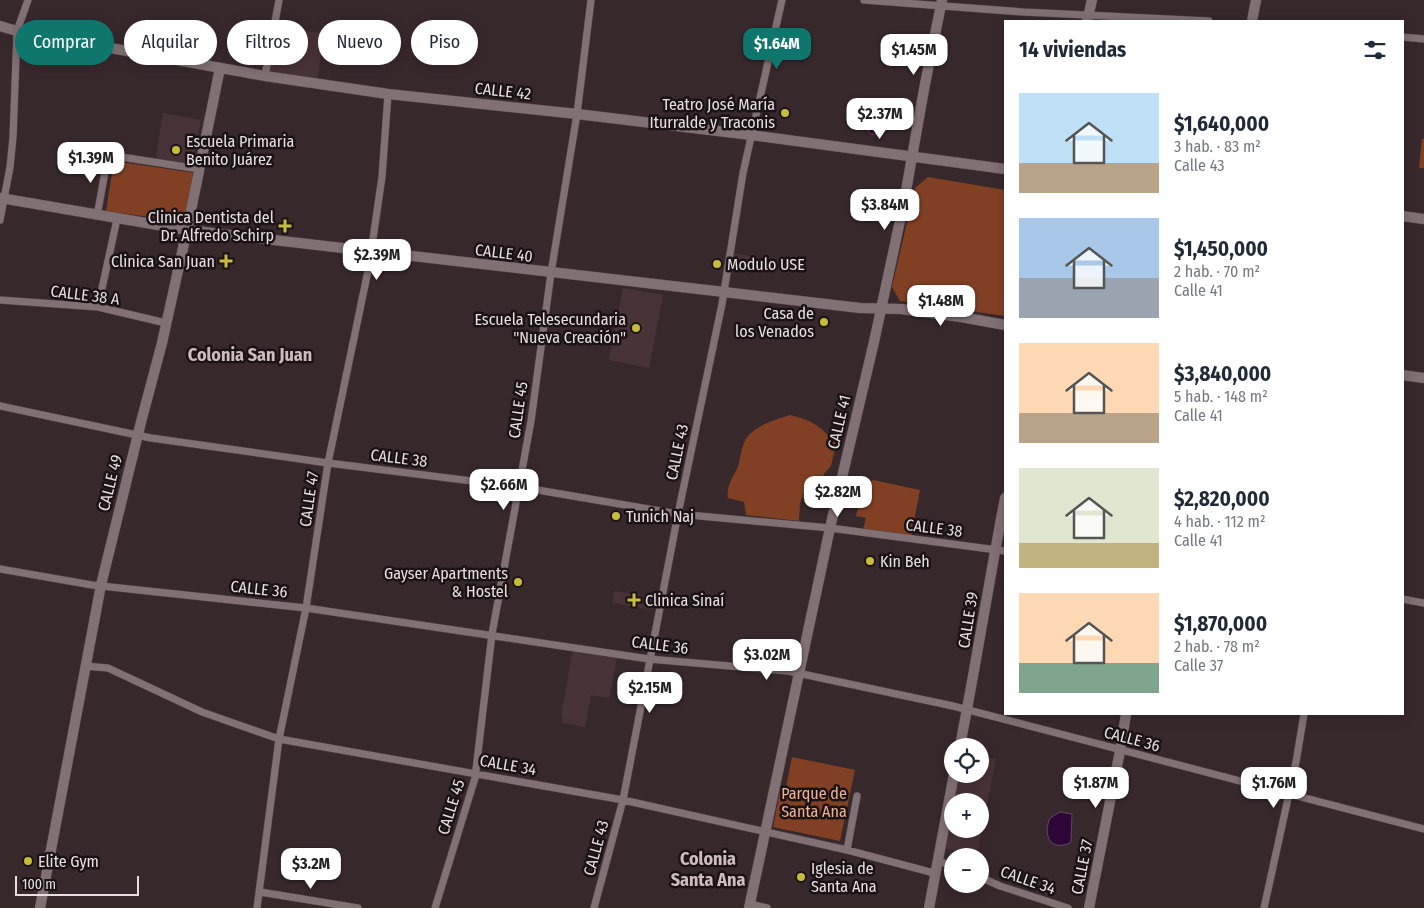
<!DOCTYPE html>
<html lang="es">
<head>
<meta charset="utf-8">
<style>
	:root { --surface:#fff; --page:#f6f6f7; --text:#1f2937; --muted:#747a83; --accent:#0f766e }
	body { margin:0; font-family:"Fira Sans Condensed",sans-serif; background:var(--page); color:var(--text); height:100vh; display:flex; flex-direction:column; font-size:19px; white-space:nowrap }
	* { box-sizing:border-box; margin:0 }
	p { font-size:16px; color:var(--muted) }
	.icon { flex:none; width:28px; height:28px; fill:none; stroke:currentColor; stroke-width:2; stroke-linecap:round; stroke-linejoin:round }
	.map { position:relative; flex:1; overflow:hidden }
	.side { position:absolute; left:1004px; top:20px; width:400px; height:695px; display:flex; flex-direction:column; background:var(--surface); border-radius:0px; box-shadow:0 2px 12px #0003 }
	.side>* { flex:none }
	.top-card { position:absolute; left:15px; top:20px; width:475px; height:45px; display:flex; gap:10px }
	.controls { position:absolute; left:944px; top:738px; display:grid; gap:10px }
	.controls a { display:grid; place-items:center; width:45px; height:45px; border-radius:50%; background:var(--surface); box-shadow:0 2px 12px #0003; font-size:25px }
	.scale { position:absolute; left:15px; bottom:12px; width:124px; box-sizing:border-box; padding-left:5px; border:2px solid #e8dee1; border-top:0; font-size:14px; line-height:18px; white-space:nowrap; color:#e8dee1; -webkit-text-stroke:4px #1a1315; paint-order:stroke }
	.price { position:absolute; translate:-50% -42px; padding:0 11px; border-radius:10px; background:#fff; color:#222; font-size:16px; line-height:32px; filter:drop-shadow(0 1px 2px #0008) }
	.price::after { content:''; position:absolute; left:50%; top:30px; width:15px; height:11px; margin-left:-8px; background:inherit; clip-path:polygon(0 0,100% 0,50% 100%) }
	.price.on { background:var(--accent); color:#fff }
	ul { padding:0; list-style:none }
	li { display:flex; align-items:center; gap:15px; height:125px; padding:0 15px }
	li span { display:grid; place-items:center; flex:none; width:140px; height:100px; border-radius:0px; color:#555 }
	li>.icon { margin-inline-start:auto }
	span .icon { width:60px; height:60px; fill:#fffc; stroke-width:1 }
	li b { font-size:21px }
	h2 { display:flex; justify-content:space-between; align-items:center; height:60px; padding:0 15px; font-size:21px }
	.chip { padding:0 18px; border-radius:22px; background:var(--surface); box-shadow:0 2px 12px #0003; font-size:18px; line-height:45px }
	.chip.on { background:var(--accent); color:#fff }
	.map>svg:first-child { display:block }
	.built { fill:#473237 }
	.green { fill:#814024 }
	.water { fill:#2d0536; stroke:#654669 }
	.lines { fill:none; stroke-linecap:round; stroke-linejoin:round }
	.street-casing { stroke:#53464a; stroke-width:8 }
	.secondary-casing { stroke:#53464a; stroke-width:11 }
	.street { stroke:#817074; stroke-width:7 }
	.secondary { stroke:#817074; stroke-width:10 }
	.poi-dot { fill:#c6bc3c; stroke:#1a1315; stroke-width:2 }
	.labels { text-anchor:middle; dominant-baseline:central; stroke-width:5; stroke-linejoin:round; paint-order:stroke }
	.street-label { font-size:16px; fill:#e8dee1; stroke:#1a1315 }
	.poi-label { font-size:16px; fill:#e8dee1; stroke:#1a1315; text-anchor:start }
	.park-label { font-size:16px; fill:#f4b094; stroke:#1a1315 }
	.neighbourhood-label { font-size:18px; font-weight:bold; fill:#cfbcc1; stroke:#1a1315 }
</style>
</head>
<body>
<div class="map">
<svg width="1424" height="908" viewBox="0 0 1424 908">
	<rect width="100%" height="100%" fill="#37282c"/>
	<!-- built -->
	<path class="built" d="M276,28L324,33L317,82L268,74Z
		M163,113L201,120L192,166L155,163Z
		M734,253L754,257L752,270L731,266L735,261Z
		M623,288L663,295L649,368L609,360Z
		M614,591L655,598L653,610L612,603Z
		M573,650L617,658L609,698L591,695L585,727L562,723L563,715H561Z
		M980,756L996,759L977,855L943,848L952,802V829H980V801H953L958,774H980Z"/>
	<!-- green -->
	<path class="green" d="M1422,139H1424V168H1419Z
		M114,161L194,173L186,222L106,211Z
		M928,177L1005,190V316L900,301L892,287L915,188Z
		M790,415C814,421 820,426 836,444L831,466L824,474L819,489L804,493L800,503L799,521L746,515L744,502L728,498C726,488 732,478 737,469C741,459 741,444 748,436C757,425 777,419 790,415Z
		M873,480L920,490L911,537L863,530L866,518L856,516L858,507L851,506L855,490Z
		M792,757L855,770L840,841L773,827L781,786L786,787Z"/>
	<!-- water -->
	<path class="water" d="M871,121L879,122L877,132L875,134H871L869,132Z
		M1060,812L1072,814L1071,840L1070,843C1049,852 1043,834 1050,818Z"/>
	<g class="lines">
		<defs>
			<path id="street" d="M864,0L1023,12L1209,21
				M1402,37L1424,39
				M265,76L279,0
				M97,216L108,155L199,169
				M0,220L10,167L13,137L17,31L28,0
				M0,300L98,307L166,323
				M98,307L117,219
				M0,406L151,438L328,463L520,487L678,514L830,528L1005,551
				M0,569L92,585L306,608L649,659L788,671L953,706L1424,829
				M1402,599L1424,603
				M85,666L108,668L202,712L279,739L623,800L847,850L934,873
				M847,850L857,796
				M937,860L952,866
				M980,877L1000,886L1068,908
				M260,892L358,908
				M750,904L767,908
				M257,908L279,739L306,608L328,463L369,266L382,177L388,94
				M435,908L475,778L492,634L531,421L551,273L577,114L591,0
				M594,908L623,800L678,514L722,304L743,173L782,0
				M1264,908L1296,762L1304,714"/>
			<path id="secondary" d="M1087,21L1092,0
				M1252,21L1256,0
				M0,26L17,31L265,76L388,94L577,114L751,135L1005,169
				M0,198L187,230L724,292L860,308L901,309L961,317L1005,325
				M1402,216L1424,219
				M1402,375L1424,378
				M960,746C976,664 989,581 1005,498
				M40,908L101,585L141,422L162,343L187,230L220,68
				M749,908L830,528L874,342L904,202L925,84L942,0
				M929,908L954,774
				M1089,908L1120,751L1126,714"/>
		</defs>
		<!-- street casing -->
		<use href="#street" class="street-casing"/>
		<!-- secondary casing -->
		<use href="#secondary" class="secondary-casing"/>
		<!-- street -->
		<use href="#street" class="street"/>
		<!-- secondary -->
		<use href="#secondary" class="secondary"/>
	</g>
	<!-- markers -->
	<g class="poi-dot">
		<circle cx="785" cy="113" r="5"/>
		<circle cx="176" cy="150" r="5"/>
		<path d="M282.5 218.5h5v5h5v5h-5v5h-5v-5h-5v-5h5z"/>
		<path d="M223.5 253.5h5v5h5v5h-5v5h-5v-5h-5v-5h5z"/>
		<circle cx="717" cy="264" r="5"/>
		<circle cx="824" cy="322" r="5"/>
		<circle cx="636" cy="328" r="5"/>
		<circle cx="616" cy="516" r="5"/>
		<circle cx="870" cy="561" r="5"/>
		<circle cx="518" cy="582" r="5"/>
		<path d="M631.5 592.5h5v5h5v5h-5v5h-5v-5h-5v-5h5z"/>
		<circle cx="28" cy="861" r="5"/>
		<circle cx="801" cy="877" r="5"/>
	</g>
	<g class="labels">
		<!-- street labels -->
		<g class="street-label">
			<text transform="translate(503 91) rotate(6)">CALLE 42</text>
			<text transform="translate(504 253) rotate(7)">CALLE 40</text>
			<text transform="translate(85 295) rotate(7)">CALLE 38 A</text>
			<text transform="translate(518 410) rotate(-82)">CALLE 45</text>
			<text transform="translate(839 422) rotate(-77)">CALLE 41</text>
			<text transform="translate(677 452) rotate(-78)">CALLE 43</text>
			<text transform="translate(399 458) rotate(7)">CALLE 38</text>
			<text transform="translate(110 483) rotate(-76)">CALLE 49</text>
			<text transform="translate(309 499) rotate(-82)">CALLE 47</text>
			<text transform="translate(934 528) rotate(7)">CALLE 38</text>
			<text transform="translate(259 589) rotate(6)">CALLE 36</text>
			<text transform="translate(968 620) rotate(-81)">CALLE 39</text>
			<text transform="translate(660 645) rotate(7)">CALLE 36</text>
			<text transform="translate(1132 739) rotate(15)">CALLE 36</text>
			<text transform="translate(508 765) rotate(10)">CALLE 34</text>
			<text transform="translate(451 807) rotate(-73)">CALLE 45</text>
			<text transform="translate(596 848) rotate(-75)">CALLE 43</text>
			<text transform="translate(1082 867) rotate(-79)">CALLE 37</text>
			<text transform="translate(1028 880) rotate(19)">CALLE 34</text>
		</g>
		<!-- poi labels -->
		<g class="poi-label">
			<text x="775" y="104" text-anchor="end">Teatro José María<tspan x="775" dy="18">Iturralde y Traconis</tspan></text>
			<text x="186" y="141">Escuela Primaria<tspan x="186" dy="18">Benito Juárez</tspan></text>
			<text x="274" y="217" text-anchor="end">Clinica Dentista del<tspan x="274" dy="18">Dr. Alfredo Schirp</tspan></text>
			<text x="215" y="261" text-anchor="end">Clinica San Juan</text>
			<text x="727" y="264">Modulo USE</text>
			<text x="814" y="313" text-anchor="end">Casa de<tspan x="814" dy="18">los Venados</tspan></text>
			<text x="626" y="319" text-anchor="end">Escuela Telesecundaria<tspan x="626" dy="18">"Nueva Creación"</tspan></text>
			<text x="626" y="516">Tunich Naj</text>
			<text x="880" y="561">Kin Beh</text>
			<text x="508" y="573" text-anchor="end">Gayser Apartments<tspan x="508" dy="18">&amp; Hostel</tspan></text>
			<text x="645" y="600">Clinica Sinaí</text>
			<text x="38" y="861">Elite Gym</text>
			<text x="811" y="868">Iglesia de<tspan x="811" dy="18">Santa Ana</tspan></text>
		</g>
		<!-- park labels -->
		<g class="park-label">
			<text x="814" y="793">Parque de<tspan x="814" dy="18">Santa Ana</tspan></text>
		</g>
		<!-- neighbourhood labels -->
		<g class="neighbourhood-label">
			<text x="250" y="355">Colonia San Juan</text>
			<text x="708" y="859">Colonia<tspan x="708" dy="21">Santa Ana</tspan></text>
		</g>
	</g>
</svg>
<div class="controls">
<a><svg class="icon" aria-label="locate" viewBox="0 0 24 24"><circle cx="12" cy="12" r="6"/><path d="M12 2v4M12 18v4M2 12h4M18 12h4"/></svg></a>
<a>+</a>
<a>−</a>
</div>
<div class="scale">100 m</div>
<b class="price on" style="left:777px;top:70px">$1.64M</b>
<b class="price" style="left:914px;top:76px">$1.45M</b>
<b class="price" style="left:880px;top:140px">$2.37M</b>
<b class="price" style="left:91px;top:184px">$1.39M</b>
<b class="price" style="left:885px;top:231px">$3.84M</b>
<b class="price" style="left:377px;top:281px">$2.39M</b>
<b class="price" style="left:941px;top:327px">$1.48M</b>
<b class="price" style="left:504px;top:511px">$2.66M</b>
<b class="price" style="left:838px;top:518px">$2.82M</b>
<b class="price" style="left:767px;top:681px">$3.02M</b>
<b class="price" style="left:650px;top:714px">$2.15M</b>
<b class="price" style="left:1096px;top:809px">$1.87M</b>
<b class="price" style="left:1274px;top:809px">$1.76M</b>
<b class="price" style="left:311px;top:890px">$3.2M</b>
<div class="top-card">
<a class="chip on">Comprar</a>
<a class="chip">Alquilar</a>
<a class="chip">Filtros</a>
<a class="chip">Nuevo</a>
<a class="chip">Piso</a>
</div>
<section class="side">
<h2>14 viviendas<svg class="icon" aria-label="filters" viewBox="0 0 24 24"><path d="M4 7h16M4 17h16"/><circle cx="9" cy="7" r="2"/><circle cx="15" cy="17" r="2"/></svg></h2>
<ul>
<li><span style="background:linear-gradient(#bfe0f5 70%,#b9a48a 0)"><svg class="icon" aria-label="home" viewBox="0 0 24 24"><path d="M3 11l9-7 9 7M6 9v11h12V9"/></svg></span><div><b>$1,640,000</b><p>3 hab. · 83 m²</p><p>Calle 43</p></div></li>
<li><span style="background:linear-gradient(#a9c7e8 60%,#9aa5b1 0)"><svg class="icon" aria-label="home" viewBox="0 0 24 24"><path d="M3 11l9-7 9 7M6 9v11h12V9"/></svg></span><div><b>$1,450,000</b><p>2 hab. · 70 m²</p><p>Calle 41</p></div></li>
<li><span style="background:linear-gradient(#ffd9b3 70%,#b9a48a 0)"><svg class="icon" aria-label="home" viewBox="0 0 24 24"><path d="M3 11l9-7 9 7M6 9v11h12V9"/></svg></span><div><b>$3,840,000</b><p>5 hab. · 148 m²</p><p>Calle 41</p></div></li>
<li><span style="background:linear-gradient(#dfe7d0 75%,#c2b280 0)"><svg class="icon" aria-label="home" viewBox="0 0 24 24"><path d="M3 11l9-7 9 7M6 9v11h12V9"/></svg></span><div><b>$2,820,000</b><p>4 hab. · 112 m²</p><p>Calle 41</p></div></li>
<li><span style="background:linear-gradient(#ffd9b3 70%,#7fa58c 0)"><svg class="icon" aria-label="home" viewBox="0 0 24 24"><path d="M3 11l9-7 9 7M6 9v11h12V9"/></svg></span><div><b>$1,870,000</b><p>2 hab. · 78 m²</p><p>Calle 37</p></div></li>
</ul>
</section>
</div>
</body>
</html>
